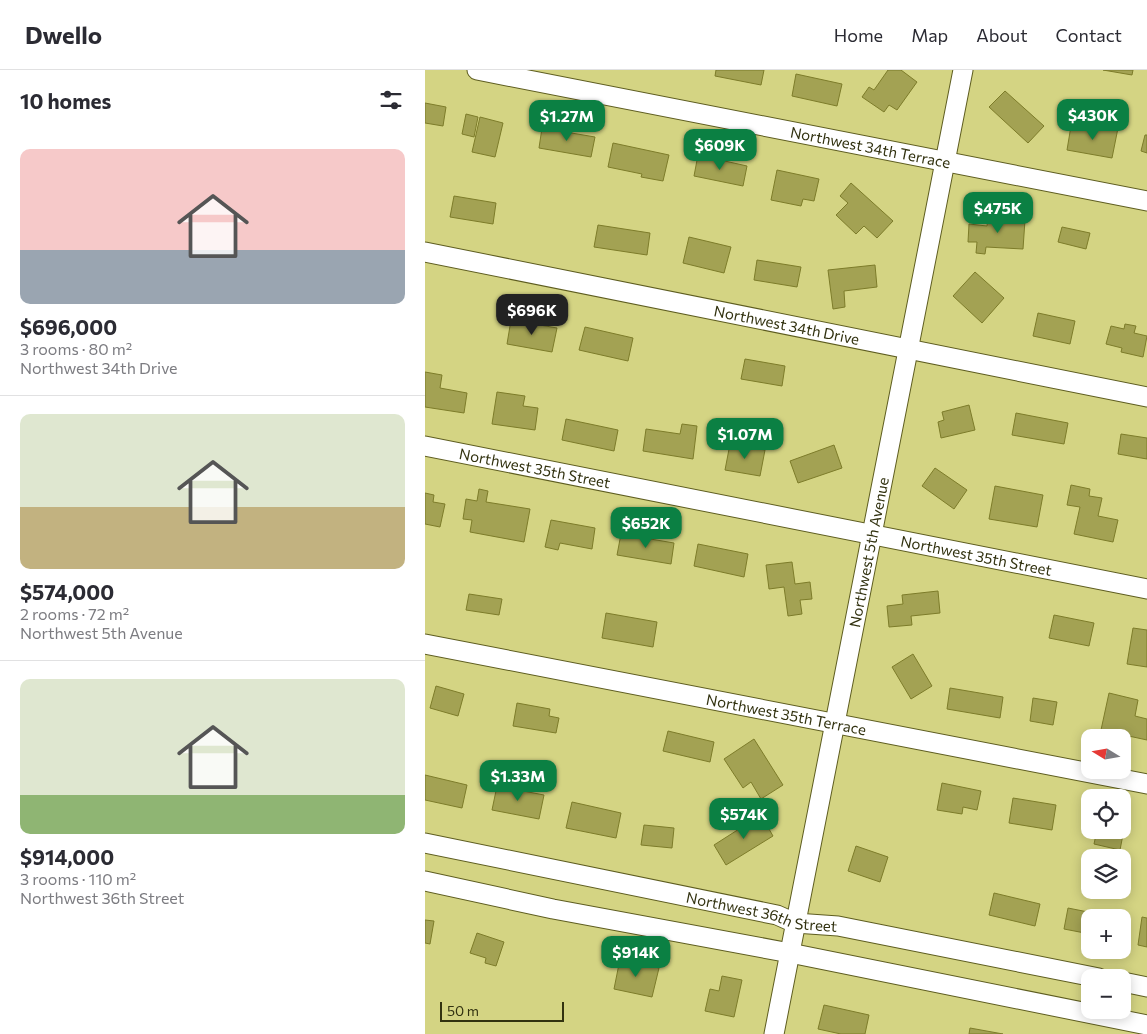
<!DOCTYPE html>
<html lang="en">
<head>
<meta charset="utf-8">
<style>
	:root { --surface:#fff; --page:#f2f2f3; --text:#2b2b33; --muted:#7c7c81; --line:#e1e1e2; --accent:#0b8043 }
	body { margin:0; font-family:Commissioner,sans-serif; background:var(--page); color:var(--text); height:100vh; display:flex; flex-direction:column; font-size:19px; white-space:nowrap }
	* { box-sizing:border-box; margin:0 }
	p { font-size:16px; color:var(--muted) }
	.icon { flex:none; width:28px; height:28px; fill:none; stroke:currentColor; stroke-width:2; stroke-linecap:round; stroke-linejoin:round }
	.map { position:relative; flex:1; overflow:hidden }
	.details { display:flex; flex-direction:column; background:var(--surface); width:425px }
	.details>* { flex:none }
	.needle { width:32px; rotate:281deg }
	.tools { position:absolute; left:656px; top:659px; display:grid; gap:10px }
	.tools a { display:grid; place-items:center; width:50px; height:50px; border-radius:10px; background:var(--surface); box-shadow:0 2px 12px #0003; font-size:25px }
	.scale { position:absolute; left:15px; bottom:12px; width:124px; box-sizing:border-box; padding-left:5px; border:2px solid #323210; border-top:0; font-size:14px; line-height:18px; white-space:nowrap; color:#323210; -webkit-text-stroke:4px #d4d483; paint-order:stroke }
	.price { position:absolute; translate:-50% -42px; padding:0 11px; border-radius:10px; background:var(--accent); color:#fff; font-size:16px; line-height:32px; filter:drop-shadow(0 1px 2px #0008) }
	.price::after { content:''; position:absolute; left:50%; top:30px; width:15px; height:11px; margin-left:-8px; background:inherit; clip-path:polygon(0 0,100% 0,50% 100%) }
	.price.selected { background:#222; color:#fff }
	ul { padding:0; list-style:none }
	li { display:grid; align-content:center; gap:10px; height:265px; padding:0 20px }
	li+li { border-top:1px solid var(--line) }
	li span { display:grid; place-items:center; height:155px; border-radius:10px; color:#555 }
	li>.icon { margin-inline-start:auto }
	span .icon { width:90px; height:90px; fill:#fffc; stroke-width:1 }
	li b { font-size:21px }
	h2 { display:flex; justify-content:space-between; align-items:center; height:60px; padding:0 20px; font-size:21px }
	header { display:flex; align-items:center; gap:30px; box-sizing:border-box; height:70px; padding:0 25px; background:var(--surface); border-bottom:1px solid var(--line) }
	header strong { font-size:24px }
	nav { display:flex; gap:28px; margin-inline-start:auto; font-size:18px }
	main { display:flex; flex:1; min-height:0 }
	.map>svg:first-child { display:block }
	.building { fill:#a3a253; stroke:#7d7c2a }
	.lines { fill:none; stroke-linecap:round; stroke-linejoin:round }
	.minor-casing { stroke:#5e5d20; stroke-width:21 }
	.minor { stroke:#fff; stroke-width:19 }
	.labels { text-anchor:middle; dominant-baseline:central; stroke-width:4; stroke-linejoin:round; paint-order:stroke }
	.street-label { font-size:15px; fill:#323210; stroke:#d4d483 }
</style>
</head>
<body>
<header>
<strong>Dwello</strong>
<nav><a>Home</a><a>Map</a><a>About</a><a>Contact</a></nav>
</header>
<main>
<section class="details">
<h2>10 homes<svg class="icon" aria-label="filters" viewBox="0 0 24 24"><path d="M4 7h16M4 17h16"/><circle cx="9" cy="7" r="2"/><circle cx="15" cy="17" r="2"/></svg></h2>
<ul>
<li><span style="background:linear-gradient(#f6c9c9 65%,#9aa5b1 0)"><svg class="icon" aria-label="home" viewBox="0 0 24 24"><path d="M3 11l9-7 9 7M6 9v11h12V9"/></svg></span><div><b>$696,000</b><p>3 rooms · 80 m²</p><p>Northwest 34th Drive</p></div></li>
<li><span style="background:linear-gradient(#dfe7d0 60%,#c2b280 0)"><svg class="icon" aria-label="home" viewBox="0 0 24 24"><path d="M3 11l9-7 9 7M6 9v11h12V9"/></svg></span><div><b>$574,000</b><p>2 rooms · 72 m²</p><p>Northwest 5th Avenue</p></div></li>
<li><span style="background:linear-gradient(#dfe7d0 75%,#8fb573 0)"><svg class="icon" aria-label="home" viewBox="0 0 24 24"><path d="M3 11l9-7 9 7M6 9v11h12V9"/></svg></span><div><b>$914,000</b><p>3 rooms · 110 m²</p><p>Northwest 36th Street</p></div></li>
</ul>
</section>
<div class="map">
<svg width="722" height="964" viewBox="0 0 722 964">
	<rect width="100%" height="100%" fill="#d4d483"/>
	<!-- building -->
	<path class="building" d="M291,0H339L336,15L290,6Z
		M463,0H476L492,12L472,40L464,35L459,42L437,27L444,17L449,20Z
		M678,0H708L707,5Z
		M371,4L417,14L412,36L367,26Z
		M580,21L619,56L603,73L564,37Z
		M0,33L21,37L18,56L0,53Z
		M41,44L53,47L49,67L37,64Z
		M55,47L78,53L70,87L47,82Z
		M673,54L693,58L687,88L642,80L646,56L672,61Z
		M117,58L170,67L166,87L114,78Z
		M720,65H722V83L716,81Z
		M188,73L244,85L238,111L216,107L217,104L183,97Z
		M273,85L322,96L318,116L269,106Z
		M352,100L394,109L389,131L378,129L376,136L346,130Z
		M426,113L468,151L452,168L439,156L431,164L411,145L423,133L415,126Z
		M29,126L71,133L68,154L25,147Z
		M563,147L600,150L598,179L561,177L560,184L551,183L552,172H543L544,154L562,156Z
		M173,155L225,163L222,185L169,177Z
		M637,157L665,163L661,179L633,172Z
		M264,167L306,177L299,203L258,193Z
		M332,190L376,197L372,217L329,210Z
		M450,195L452,217L419,221L420,237L408,239L403,200Z
		M550,202L579,228L557,253L528,226Z
		M613,243L650,251L645,274L608,266Z
		M86,250L132,258L127,282L82,274Z
		M700,254L711,256L709,263L722,266L718,287L696,282L697,278L681,274L686,256L699,259Z
		M160,257L208,268L203,291L154,280Z
		M320,289L360,296L357,316L316,309Z
		M0,302L17,305L15,318L42,323L39,343L0,337Z
		M72,322L100,326L98,336L113,338L110,360L67,354Z
		M544,335L550,360L516,368L513,352L519,350L517,342Z
		M591,343L643,353L639,374L587,365Z
		M141,349L193,360L189,381L137,370Z
		M257,354L272,356L268,389L218,381L221,359L255,364Z
		M696,364L722,368V389L693,384Z
		M305,374L340,380L335,406L300,400Z
		M409,375L417,398L373,413L365,391Z
		M510,398L542,420L529,439L497,416Z
		M646,415L665,419L664,426L677,428L673,446L693,450L688,472L649,464L655,437L642,435Z
		M570,416L618,425L612,457L564,449Z
		M54,419L63,421L61,432L105,439L99,472L45,462L47,450L38,449L41,429L52,431Z
		M0,423L9,425L8,432L20,434L15,457L0,454Z
		M126,450L170,458L167,479L135,473L133,480L120,477Z
		M196,464L249,473L246,494L192,485Z
		M273,474L323,484L319,507L269,496Z
		M367,492L370,514L385,512L387,529L375,530L377,544L363,546L359,517L344,519L341,495Z
		M513,521L515,543L486,546L487,555L464,557L462,536L478,534L477,525Z
		M44,524L77,529L74,545L41,540Z
		M181,543L232,552L228,577L177,568Z
		M629,545L669,553L664,576L624,568Z
		M708,558L722,560V597L702,594Z
		M488,584L507,616L486,629L467,597Z
		M11,616L39,624L33,646L5,638Z
		M525,618L578,627L575,648L522,639Z
		M684,623L713,630L710,646L722,649V670L676,660Z
		M608,628L632,632L628,655L605,651Z
		M92,633L125,639L124,646L134,648L131,663L88,656Z
		M243,661L289,672L285,692L238,681Z
		M329,669L358,715L336,729L326,712L318,718L299,689Z
		M0,705L42,715L37,738L0,730Z
		M517,713L556,721L552,740L538,737L537,744L512,740Z
		M72,716L119,725L114,749L67,740Z
		M588,728L631,735L627,760L584,753Z
		M147,732L196,743L191,768L141,758Z
		M336,745L348,766L301,795L289,775Z
		M698,754H700L695,780L669,774L672,760H698Z
		M219,755L249,758L247,778L216,775Z
		M431,776L463,787L455,812L423,801Z
		M569,823L615,834L610,856L564,845Z
		M643,838L688,847V848H665V864L639,859Z
		M717,847L722,848V877L713,875Z
		M0,850L9,851L5,874L0,873Z
		M52,863L79,872L71,896L60,893L61,888L45,883Z
		M195,889L234,898L227,927L189,919Z
		M297,906L317,910L309,947L280,941L285,919L294,921Z
		M399,935L444,945L440,964H416L393,959Z
		M545,958L578,964H544Z"/>
	<g class="lines">
		<defs>
			<g id="minor">
				<path id="s1" d="M52,0L722,131"/>
				<path id="s2" d="M0,182L722,327"/>
				<path id="s3" d="M0,376L722,519"/>
				<path id="s4" d="M0,574L722,714"/>
				<path id="s5" d="M0,773L352,845L370,853L413,856L674,908"/>
				<path d="M0,811L128,839L365,883L722,955"/>
				<path d="M698,912L722,917"/>
				<path id="s6" d="M349,964L538,0"/>
			</g>
		</defs>
		<!-- minor casing -->
		<use href="#minor" class="minor-casing"/>
		<!-- minor -->
		<use href="#minor" class="minor"/>
	</g>
	<g class="labels">
		<!-- street labels -->
		<g class="street-label">
			<text stroke="none"><textPath href="#s1" startOffset="401">Northwest 34th Terrace</textPath></text>
			<text stroke="none"><textPath href="#s2" startOffset="369">Northwest 34th Drive</textPath></text>
			<text stroke="none"><textPath href="#s3" startOffset="112">Northwest 35th Street</textPath></text>
			<text stroke="none"><textPath href="#s6" startOffset="491">Northwest 5th Avenue</textPath></text>
			<text stroke="none"><textPath href="#s3" startOffset="562">Northwest 35th Street</textPath></text>
			<text stroke="none"><textPath href="#s4" startOffset="368">Northwest 35th Terrace</textPath></text>
			<text stroke="none"><textPath href="#s5" startOffset="344">Northwest 36th Street</textPath></text>
		</g>
	</g>
</svg>
<div class="tools">
<a><svg class="needle" viewBox="-14 -14 28 28"><path d="M0-13l5 13h-10z" fill="#e53935"/><path d="M0 13l5-13h-10z" fill="#7c7c81"/></svg></a>
<a><svg class="icon" aria-label="locate" viewBox="0 0 24 24"><circle cx="12" cy="12" r="6"/><path d="M12 2v4M12 18v4M2 12h4M18 12h4"/></svg></a>
<a><svg class="icon" aria-label="layers" viewBox="0 0 24 24"><path d="M12 4l9 5-9 5-9-5zM3 14l9 5 9-5"/></svg></a>
<a>+</a>
<a>−</a>
</div>
<div class="scale">50 m</div>
<b class="price" style="left:668px;top:71px">$430K</b>
<b class="price" style="left:142px;top:72px">$1.27M</b>
<b class="price" style="left:295px;top:101px">$609K</b>
<b class="price" style="left:573px;top:164px">$475K</b>
<b class="price selected" style="left:107px;top:266px">$696K</b>
<b class="price" style="left:320px;top:390px">$1.07M</b>
<b class="price" style="left:221px;top:479px">$652K</b>
<b class="price" style="left:93px;top:732px">$1.33M</b>
<b class="price" style="left:319px;top:770px">$574K</b>
<b class="price" style="left:211px;top:908px">$914K</b>
</div>
</main>
</body>
</html>
